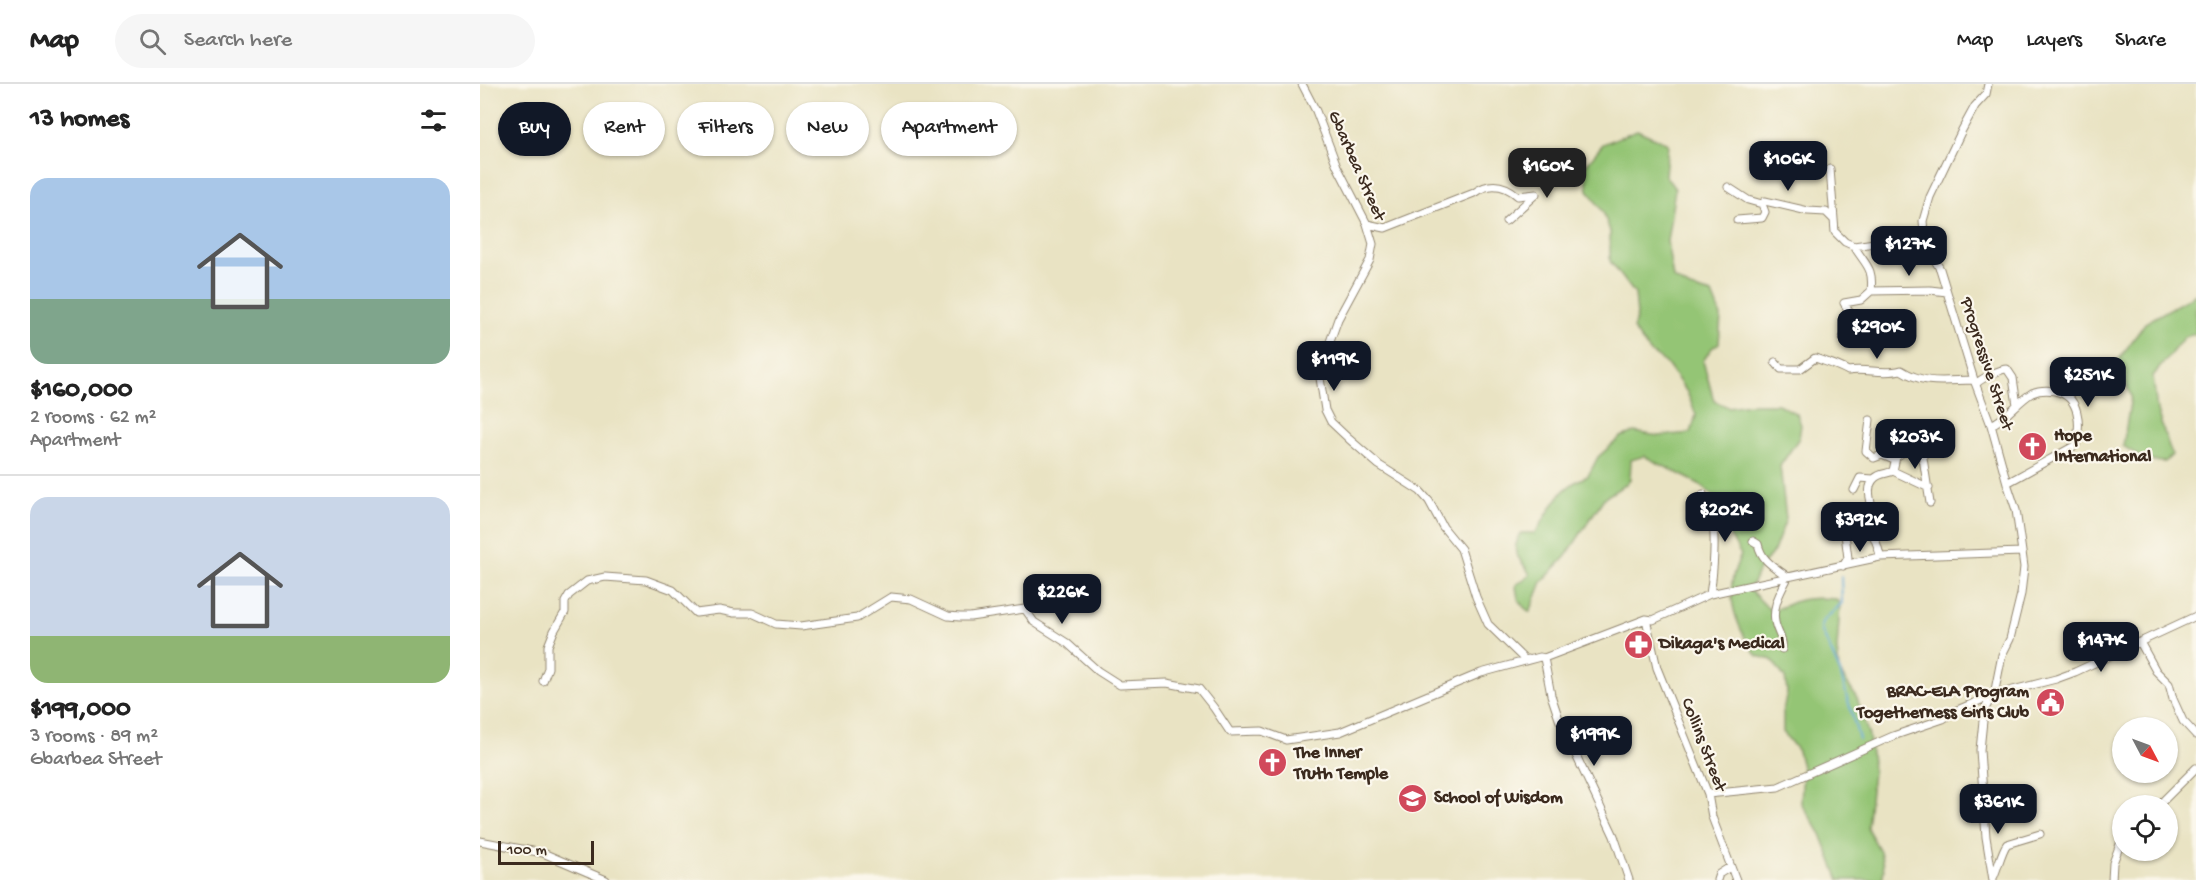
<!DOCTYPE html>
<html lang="en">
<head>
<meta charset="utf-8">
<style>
	:root { --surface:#fff; --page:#f6f6f6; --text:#222; --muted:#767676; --line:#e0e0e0; --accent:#111827 }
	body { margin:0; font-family:"Gochi Hand",sans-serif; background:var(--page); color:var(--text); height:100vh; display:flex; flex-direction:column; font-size:22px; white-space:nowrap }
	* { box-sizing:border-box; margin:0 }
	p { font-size:20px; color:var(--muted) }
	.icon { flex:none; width:33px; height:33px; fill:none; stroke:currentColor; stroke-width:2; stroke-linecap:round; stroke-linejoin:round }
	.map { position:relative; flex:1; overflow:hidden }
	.panel { display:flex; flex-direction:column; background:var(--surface); width:480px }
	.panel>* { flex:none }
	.guide { position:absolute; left:18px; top:18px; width:570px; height:54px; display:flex; gap:12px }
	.needle { width:39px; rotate:131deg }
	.controls { position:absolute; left:1632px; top:633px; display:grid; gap:12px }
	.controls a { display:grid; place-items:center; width:66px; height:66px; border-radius:50%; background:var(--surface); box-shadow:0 2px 4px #0004; font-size:30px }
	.scale { position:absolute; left:18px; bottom:15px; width:96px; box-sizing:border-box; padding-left:6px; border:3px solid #3b2a1e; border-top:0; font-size:16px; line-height:21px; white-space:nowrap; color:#3b2a1e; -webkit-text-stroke:4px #fbf7ec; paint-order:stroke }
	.price { position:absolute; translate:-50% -51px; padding:0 14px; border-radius:12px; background:var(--accent); color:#fff; font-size:20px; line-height:39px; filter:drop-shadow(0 2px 3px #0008) }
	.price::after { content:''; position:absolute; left:50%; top:36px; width:18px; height:14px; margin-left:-9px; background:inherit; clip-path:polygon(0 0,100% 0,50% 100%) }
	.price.current { background:#222; color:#fff }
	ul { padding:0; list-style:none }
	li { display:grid; align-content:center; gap:12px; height:318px; padding:0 30px }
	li+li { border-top:2px solid var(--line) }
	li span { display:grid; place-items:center; height:186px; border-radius:18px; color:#555 }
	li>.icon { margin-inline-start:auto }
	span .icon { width:108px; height:108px; fill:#fffc; stroke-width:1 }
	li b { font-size:26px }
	h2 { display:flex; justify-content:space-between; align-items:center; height:72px; padding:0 30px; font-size:26px }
	.chip { padding:0 21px; border-radius:27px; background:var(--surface); box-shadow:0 2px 4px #0004; font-size:21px; line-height:54px }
	.chip.current { background:var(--accent); color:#fff }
	header { display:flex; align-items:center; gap:36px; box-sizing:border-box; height:84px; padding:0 30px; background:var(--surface); border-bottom:2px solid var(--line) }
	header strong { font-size:28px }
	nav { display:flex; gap:33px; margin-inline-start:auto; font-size:21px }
	.search { width:420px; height:54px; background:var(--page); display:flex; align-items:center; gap:15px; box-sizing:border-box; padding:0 21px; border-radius:33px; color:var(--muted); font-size:22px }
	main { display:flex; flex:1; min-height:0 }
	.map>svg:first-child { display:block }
	.green { fill:#94c575; stroke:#68784a; stroke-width:1.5 }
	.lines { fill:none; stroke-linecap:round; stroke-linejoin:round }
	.stream { stroke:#5fa7d6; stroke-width:2 }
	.minor-casing { stroke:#928670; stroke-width:9 }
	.minor { stroke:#fff; stroke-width:7 }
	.labels { text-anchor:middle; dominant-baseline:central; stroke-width:4.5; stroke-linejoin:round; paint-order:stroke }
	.street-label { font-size:18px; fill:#3b2a1e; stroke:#fbf7ec }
	.poi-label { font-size:18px; font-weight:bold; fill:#3b2a1e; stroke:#fbf7ec; text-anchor:start }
</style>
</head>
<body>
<header>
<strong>Map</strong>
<div class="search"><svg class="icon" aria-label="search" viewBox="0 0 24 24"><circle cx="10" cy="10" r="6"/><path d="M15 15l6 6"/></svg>Search here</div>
<nav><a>Map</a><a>Layers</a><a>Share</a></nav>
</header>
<main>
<section class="panel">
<h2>13 homes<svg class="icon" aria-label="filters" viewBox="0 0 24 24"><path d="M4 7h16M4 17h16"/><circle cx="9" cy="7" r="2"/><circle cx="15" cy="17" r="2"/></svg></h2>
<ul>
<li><span style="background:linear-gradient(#a9c7e8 65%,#7fa58c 0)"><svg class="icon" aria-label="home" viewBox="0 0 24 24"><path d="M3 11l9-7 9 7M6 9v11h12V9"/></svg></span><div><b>$160,000</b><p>2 rooms · 62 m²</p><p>Apartment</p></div></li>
<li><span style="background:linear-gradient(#c9d6e8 75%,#8fb573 0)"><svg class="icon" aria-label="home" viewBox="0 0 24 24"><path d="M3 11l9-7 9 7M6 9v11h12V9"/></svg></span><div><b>$199,000</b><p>3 rooms · 89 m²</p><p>Gbarbea Street</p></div></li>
</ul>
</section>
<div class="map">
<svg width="1716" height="796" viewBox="0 0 1716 796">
	<rect width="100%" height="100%" fill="#fbf7ec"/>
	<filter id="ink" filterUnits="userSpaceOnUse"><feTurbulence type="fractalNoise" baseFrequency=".0167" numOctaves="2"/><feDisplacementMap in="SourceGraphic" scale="12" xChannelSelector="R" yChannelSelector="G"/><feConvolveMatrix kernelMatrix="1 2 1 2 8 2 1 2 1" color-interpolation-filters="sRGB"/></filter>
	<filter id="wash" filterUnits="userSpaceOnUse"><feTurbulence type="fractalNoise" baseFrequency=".008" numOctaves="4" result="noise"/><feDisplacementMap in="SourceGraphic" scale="24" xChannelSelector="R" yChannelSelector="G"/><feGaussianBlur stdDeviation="1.35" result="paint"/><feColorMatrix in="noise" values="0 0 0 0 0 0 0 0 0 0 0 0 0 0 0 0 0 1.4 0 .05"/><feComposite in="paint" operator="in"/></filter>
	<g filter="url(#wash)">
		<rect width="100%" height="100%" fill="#e9e3c3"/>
		<!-- green -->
		<path class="green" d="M1157,46L1188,60L1185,91L1195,105L1187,157L1193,194L1210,204L1232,210L1241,232L1239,259L1232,264L1223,277L1234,317L1248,323L1270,320H1298L1317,330L1321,341L1319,354L1300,382L1306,435L1294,467L1279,485L1270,506L1289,525C1303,525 1305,521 1317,517C1329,513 1344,514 1356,515L1360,521L1357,565L1359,587L1377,614L1389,652L1393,688L1387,744L1400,767L1404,786L1402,796H1359L1341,750L1321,719L1323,687L1318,667L1303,648V627L1307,607L1305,594L1292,576L1277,572C1261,551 1247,521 1253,493C1254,486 1258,478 1261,471L1245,443L1240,417L1219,400L1164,372L1151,376L1150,395L1146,400L1124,414L1086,472L1062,498L1050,528C1039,521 1037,514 1036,501L1050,491C1041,472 1028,472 1041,449H1055C1073,424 1076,404 1108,392L1118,373L1141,353L1154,348L1179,352L1211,349L1216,331L1207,308L1186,279L1170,268L1153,245L1157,231L1155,210L1130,177V147L1123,128L1108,106L1105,82L1123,60Z
			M1716,210V250L1704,253L1673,292L1677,327L1692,371L1685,378L1667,377L1643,362L1651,312L1637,278L1665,239Z"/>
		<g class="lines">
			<!-- stream -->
			<path class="stream" d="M1361,493L1362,519L1342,538L1341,545L1360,588L1379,655"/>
		</g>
	</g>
	<g filter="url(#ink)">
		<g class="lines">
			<defs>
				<path id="minor" d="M822,0L836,27L857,82L887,140L893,160L890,176L858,235L846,269L840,294L845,326L851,338L869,355L899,381L940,407L949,417L963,443L981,465L996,513L1008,540L1045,576L1048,575
					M1508,0L1506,10L1495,22L1482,46L1450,113L1443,137L1445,159L1460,185L1494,296L1511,341L1527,399L1536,426L1542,468L1544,483L1541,510L1530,555L1522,571L1515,606L1504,627L1500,666L1506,753L1513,796
					M1350,85L1355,148L1365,158L1374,162L1408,157L1445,159
					M1248,103L1268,116L1282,120L1285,117L1328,127L1346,128L1353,135
					M1257,136L1282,134L1285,128L1282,120
					M887,140L905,144L994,109C1009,98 1024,100 1038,112L1056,110L1026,137
					M1391,207L1450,206L1467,208
					M1363,254L1375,249L1377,241L1364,219L1381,216L1391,207C1394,183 1385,181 1374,162
					M1295,278L1301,285H1320L1335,274C1346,278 1358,281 1368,287C1386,284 1403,291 1421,286C1446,302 1467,296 1494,296
					M1497,299C1501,295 1520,285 1527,285L1533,294L1537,321
					M1390,336L1386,367L1394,374L1402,371L1414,376
					M1511,341C1527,334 1537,318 1552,309C1559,306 1568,306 1575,307C1600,312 1601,339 1596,361L1527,399
					M1413,387L1449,404
					M1374,406L1380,394L1393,395
					M1223,410C1224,419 1228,424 1231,432C1237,448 1233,492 1230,510
					M1273,457L1278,460C1282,478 1295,483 1308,493C1301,508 1292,521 1295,538C1297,549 1304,555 1302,565
					M1400,473C1399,461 1392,452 1392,445C1392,442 1394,439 1394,436C1394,423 1383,405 1395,394C1400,389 1407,390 1413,387L1416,373L1433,362L1442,369L1443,374L1450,419
					M1363,482L1368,474L1365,450
					M1166,535L1177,584L1228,710L1232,733L1256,796
					M1660,558L1676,587L1689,600L1693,615L1703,637L1716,651
					M1064,574L1071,611L1079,635L1134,752L1149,796
					M63,597L68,584V562L74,547L85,528V518L89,511L107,497L125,493L166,496L193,506L216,529L239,526L254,529H272L296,540L321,542L377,534L411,513L431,515L468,532L480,533H490L545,525L554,538L587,559L618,587L640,601L687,599L719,605L734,624L750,648L782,647L806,656L860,648L1001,589L1060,573L1064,574L1166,535L1173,536L1230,510L1400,473L1542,468
					M1228,710L1298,703L1413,652L1463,635L1475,627L1513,611L1576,595L1595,588L1716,532
					M1678,722L1716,684
					M0,757L63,769L126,796
					M1514,792C1518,783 1522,766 1527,760L1560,750
					M1237,796L1239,790L1250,783
					M1632,796L1633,779L1642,755"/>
			</defs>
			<!-- minor casing -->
			<use href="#minor" class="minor-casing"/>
			<!-- minor -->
			<use href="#minor" class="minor"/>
		</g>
	</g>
	<!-- icons -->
	<defs>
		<symbol id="church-disc" viewBox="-11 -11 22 22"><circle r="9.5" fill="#d1495b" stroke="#fbf7ec"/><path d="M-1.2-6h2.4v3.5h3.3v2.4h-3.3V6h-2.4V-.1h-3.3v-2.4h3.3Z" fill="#fff"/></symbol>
		<symbol id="pharmacy-disc" viewBox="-11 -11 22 22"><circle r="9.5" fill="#d1495b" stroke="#fbf7ec"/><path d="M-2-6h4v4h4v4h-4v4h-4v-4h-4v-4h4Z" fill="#fff"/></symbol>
		<symbol id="civic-disc" viewBox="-11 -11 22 22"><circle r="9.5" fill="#d1495b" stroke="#fbf7ec"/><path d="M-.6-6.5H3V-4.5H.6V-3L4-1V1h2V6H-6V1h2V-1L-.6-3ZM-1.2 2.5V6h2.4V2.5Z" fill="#fff"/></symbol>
		<symbol id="school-disc" viewBox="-11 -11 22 22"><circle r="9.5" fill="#d1495b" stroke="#fbf7ec"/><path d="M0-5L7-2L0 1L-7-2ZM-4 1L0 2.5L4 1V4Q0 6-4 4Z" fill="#fff"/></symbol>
	</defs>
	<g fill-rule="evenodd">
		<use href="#church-disc" x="1536" y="346" width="33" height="33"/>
		<use href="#pharmacy-disc" x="1142" y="544" width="33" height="33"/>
		<use href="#civic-disc" x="1554" y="602" width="33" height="33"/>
		<use href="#church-disc" x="776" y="662" width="33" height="33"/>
		<use href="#school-disc" x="916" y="698" width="33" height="33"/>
	</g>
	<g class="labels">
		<!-- street labels -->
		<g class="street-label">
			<text transform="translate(876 82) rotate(66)">Gbarbea Street</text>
			<text transform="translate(1506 280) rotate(72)">Progressive Street</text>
			<text transform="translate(1223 661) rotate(69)">Collins Street</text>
		</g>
		<!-- poi labels -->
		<g class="poi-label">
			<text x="1574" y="352">Hope<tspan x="1574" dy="21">International</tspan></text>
			<text x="1179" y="560">Dikaga's Medical</text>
			<text x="1549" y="608" text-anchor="end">BRAC-ELA Program<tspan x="1549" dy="21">Togetherness Girls Club</tspan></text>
			<text x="814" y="669">The Inner<tspan x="814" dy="21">Truth Temple</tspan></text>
			<text x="954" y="714">School of Wisdom</text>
		</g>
	</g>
</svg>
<div class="controls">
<a><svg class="needle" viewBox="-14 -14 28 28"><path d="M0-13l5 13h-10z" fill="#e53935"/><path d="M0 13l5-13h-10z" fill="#767676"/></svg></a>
<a><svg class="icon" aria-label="locate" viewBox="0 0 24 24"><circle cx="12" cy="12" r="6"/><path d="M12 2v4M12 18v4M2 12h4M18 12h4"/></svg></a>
</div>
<div class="scale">100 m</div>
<b class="price" style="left:1308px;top:108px">$106K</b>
<b class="price current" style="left:1067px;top:115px">$160K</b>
<b class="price" style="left:1429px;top:193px">$127K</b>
<b class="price" style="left:1397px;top:276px">$290K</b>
<b class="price" style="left:854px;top:308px">$119K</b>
<b class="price" style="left:1608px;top:324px">$251K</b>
<b class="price" style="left:1435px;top:386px">$203K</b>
<b class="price" style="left:1245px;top:459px">$202K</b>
<b class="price" style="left:1380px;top:469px">$392K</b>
<b class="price" style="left:582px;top:541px">$226K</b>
<b class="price" style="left:1621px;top:589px">$147K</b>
<b class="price" style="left:1114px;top:683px">$199K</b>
<b class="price" style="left:1518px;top:751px">$361K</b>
<div class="guide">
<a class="chip current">Buy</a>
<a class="chip">Rent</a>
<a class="chip">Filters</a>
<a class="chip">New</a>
<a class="chip">Apartment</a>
</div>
</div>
</main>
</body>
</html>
